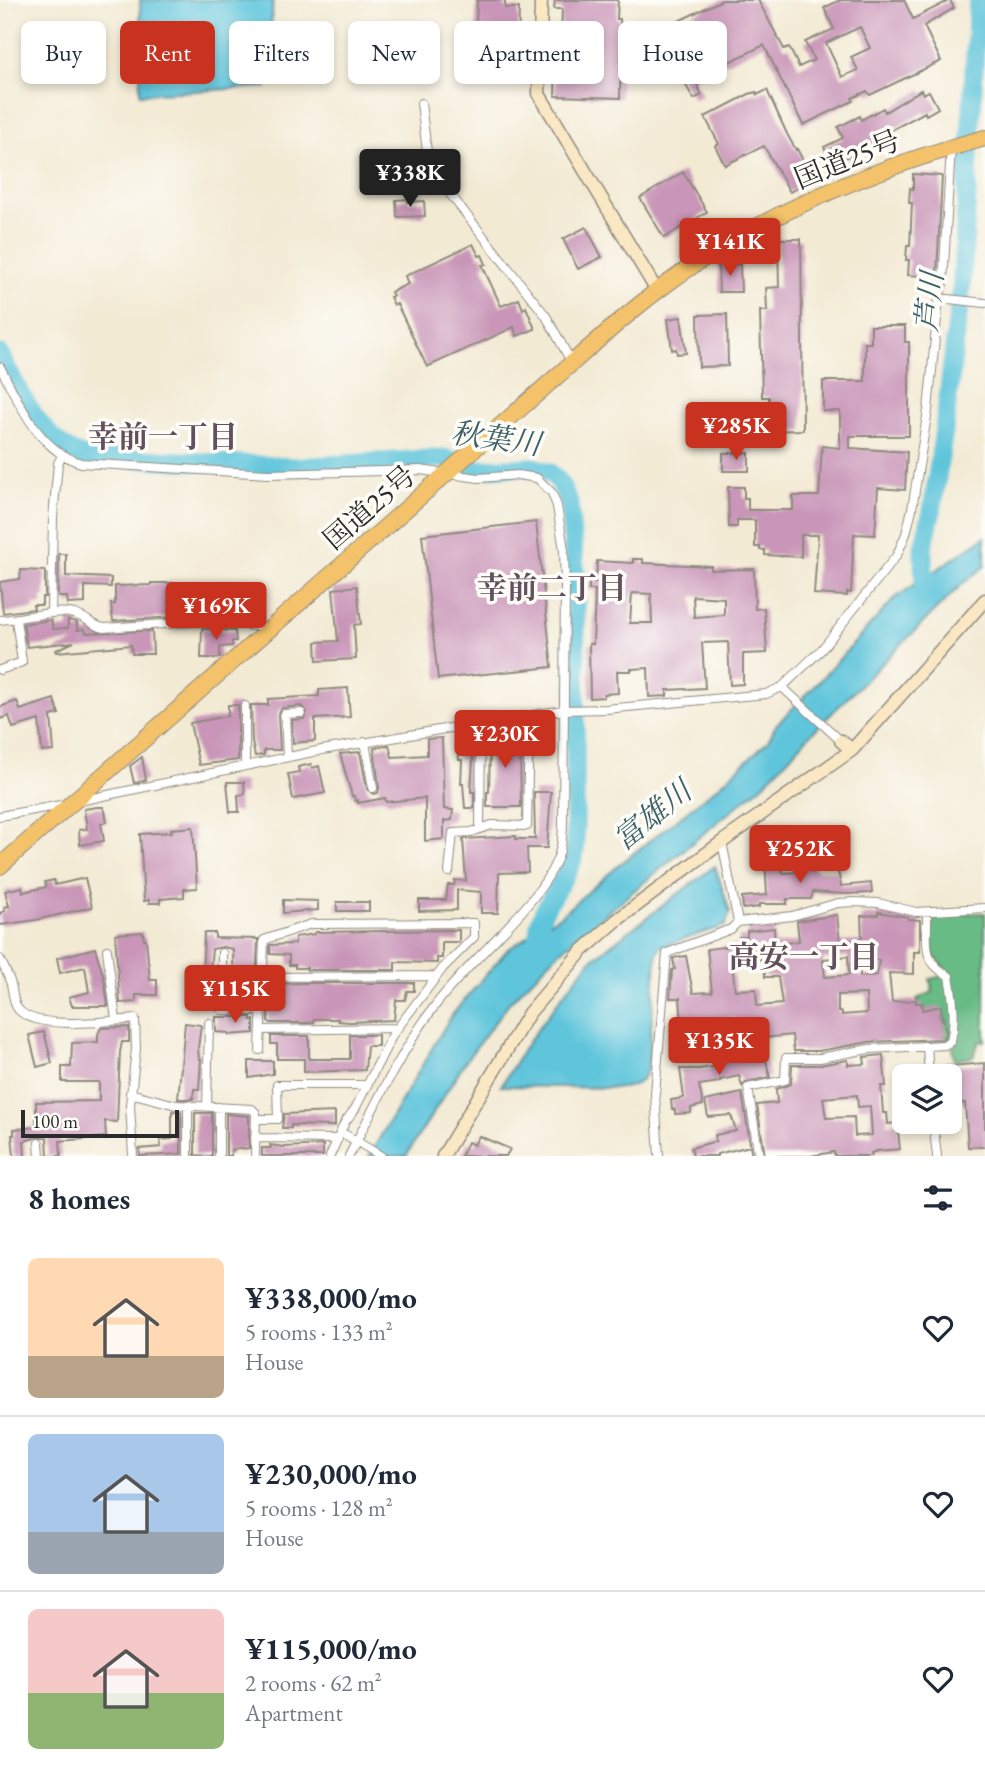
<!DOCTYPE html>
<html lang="en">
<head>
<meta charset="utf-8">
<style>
	:root { --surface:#fff; --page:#f2f2f3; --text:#1f2937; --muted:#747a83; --line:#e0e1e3; --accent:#c8321e }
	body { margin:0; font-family:"EB Garamond","Noto Serif JP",serif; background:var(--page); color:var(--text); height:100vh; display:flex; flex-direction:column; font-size:26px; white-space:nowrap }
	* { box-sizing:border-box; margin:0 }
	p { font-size:23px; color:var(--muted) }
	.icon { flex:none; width:38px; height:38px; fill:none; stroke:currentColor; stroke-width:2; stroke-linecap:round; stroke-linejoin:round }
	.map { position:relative; height:1156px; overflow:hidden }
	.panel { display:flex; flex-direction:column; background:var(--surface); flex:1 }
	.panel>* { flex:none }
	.guide { position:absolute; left:21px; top:21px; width:943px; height:63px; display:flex; gap:14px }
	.controls { position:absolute; left:892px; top:1064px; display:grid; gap:14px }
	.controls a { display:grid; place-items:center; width:70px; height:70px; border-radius:10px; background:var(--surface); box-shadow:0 4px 10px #0003; font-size:35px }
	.scale { position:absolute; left:21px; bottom:18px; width:158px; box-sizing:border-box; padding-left:7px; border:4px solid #2b2b2b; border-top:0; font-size:19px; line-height:24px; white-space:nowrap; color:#2b2b2b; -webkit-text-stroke:5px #fdfcf7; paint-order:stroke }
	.price { position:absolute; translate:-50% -60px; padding:0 16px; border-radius:7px; background:var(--accent); color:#fff; font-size:23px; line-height:46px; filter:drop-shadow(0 2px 4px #0008) }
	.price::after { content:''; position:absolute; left:50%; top:42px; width:21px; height:16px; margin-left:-10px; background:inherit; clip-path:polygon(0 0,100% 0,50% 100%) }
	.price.active { background:#222; color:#fff }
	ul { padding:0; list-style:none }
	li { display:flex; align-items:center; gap:21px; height:175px; padding:0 28px }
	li+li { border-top:2px solid var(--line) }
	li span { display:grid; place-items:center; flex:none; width:196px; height:140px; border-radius:10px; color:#555 }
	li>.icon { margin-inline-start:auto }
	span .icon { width:84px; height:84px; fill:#fffc; stroke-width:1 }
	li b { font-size:30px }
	h2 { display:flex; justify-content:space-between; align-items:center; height:84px; padding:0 28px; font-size:30px }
	.chip { padding:0 24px; border-radius:10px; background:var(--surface); box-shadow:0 4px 10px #0003; font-size:24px; line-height:63px }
	.chip.active { background:var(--accent); color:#fff }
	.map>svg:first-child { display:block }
	.forest { fill:#69bb86; stroke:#4a7358; stroke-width:2 }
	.water { fill:#5ec5db; stroke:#447883; stroke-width:2 }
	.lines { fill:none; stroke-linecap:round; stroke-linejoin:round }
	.river { stroke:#5ec5db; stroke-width:19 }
	.building { fill:#c995b8; fill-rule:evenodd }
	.street-casing { stroke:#8f8a80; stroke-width:10 }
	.secondary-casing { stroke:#8f8a80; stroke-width:15 }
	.highway-casing { stroke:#8f8a80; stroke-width:18 }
	.street { stroke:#fff; stroke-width:8 }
	.secondary { stroke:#fae7c3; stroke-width:12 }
	.highway { stroke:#f3c26a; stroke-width:16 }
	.labels { text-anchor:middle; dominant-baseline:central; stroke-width:7; stroke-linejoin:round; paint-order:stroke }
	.street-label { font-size:28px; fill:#2b2b2b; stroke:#fdfcf7 }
	.water-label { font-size:30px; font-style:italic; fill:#3d6169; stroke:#fdfcf7 }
	.neighbourhood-label { font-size:30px; font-weight:bold; fill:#62505c; stroke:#fdfcf7 }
</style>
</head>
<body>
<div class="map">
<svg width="985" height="1156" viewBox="0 0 985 1156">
	<rect width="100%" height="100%" fill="#fdfcf7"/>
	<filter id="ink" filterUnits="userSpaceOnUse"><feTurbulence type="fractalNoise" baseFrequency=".0143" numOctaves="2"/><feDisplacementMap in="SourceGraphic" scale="14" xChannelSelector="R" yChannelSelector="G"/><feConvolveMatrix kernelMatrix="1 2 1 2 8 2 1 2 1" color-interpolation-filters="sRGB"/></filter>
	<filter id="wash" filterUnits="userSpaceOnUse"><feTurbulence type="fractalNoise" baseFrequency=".00686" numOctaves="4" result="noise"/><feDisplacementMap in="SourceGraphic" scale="28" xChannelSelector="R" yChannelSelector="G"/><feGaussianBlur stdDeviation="1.57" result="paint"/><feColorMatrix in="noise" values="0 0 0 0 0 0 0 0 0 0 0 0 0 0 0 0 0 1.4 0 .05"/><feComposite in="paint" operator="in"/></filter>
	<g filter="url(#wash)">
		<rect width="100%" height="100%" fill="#f3ead4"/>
		<!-- forest -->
		<path class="forest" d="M985,913V1041L979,1042L973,1057L955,1060L952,1049L958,1041L933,1033L934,1027L946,1022L937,1008L923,1010L917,999L933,992L930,979L943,976L947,971L933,955L928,933L931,915Z"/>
		<!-- water -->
		<path class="water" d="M140,0H273L267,87L140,94Z
			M985,537V566L962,584L807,738L765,783L557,954L509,1003L465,1062L406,1156H369L451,1016L507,950L561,915L619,865L719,786L768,741L776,725L812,689L895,598Z
			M715,866L730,912L725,926L661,946L657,952L648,1067C643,1081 637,1086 622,1088L501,1086L526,1045L563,995L591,960Z"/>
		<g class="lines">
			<!-- river -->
			<path class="river" d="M0,354C16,387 44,445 82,456L297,467L444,458L475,469L533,467L550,473L559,481L569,502L576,579L575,851C570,882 527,916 541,944
				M924,603L923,548L932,511L944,430L962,282L978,0"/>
		</g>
		<g id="blocks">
			<!-- building -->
			<path class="building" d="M477,0H505V8H519L518,44L475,43Z
				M555,0H618L617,19H620L621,45L641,48L640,57L621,55L620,98L555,96L556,63L580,64V61H589V45H571L572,37H561L562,9H554Z
				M722,0H758L784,49L789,47L799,67L814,60L805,42L834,29L824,8L840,0H904L913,19L950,0L954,8L924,26L941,61L870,95L867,91L852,98L853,101L803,125L764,45L694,79L702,95L694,99L667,54L654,61L648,49L660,51L658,44L666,40L660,30ZM860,27L870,48L851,57L858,70L842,77L826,43Z
				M767,90L787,134L796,150L797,149L813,179L790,192L764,146L725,165L715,146L719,144L705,117L749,94L756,92L757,95Z
				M921,90L923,94L929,91L938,108L926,115L925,112L873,140L875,143L833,164L824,147L843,138L838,127L860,116L861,120L883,108L885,112Z
				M683,172L707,212L664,238L640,198Z
				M913,174L942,176L937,272L922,271L921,276L908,275L909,260H906L907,246H910L912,203H909L910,188L913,189Z
				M408,199V202L424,201L425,216L397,217L396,200Z
				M586,227L602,257L578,269L563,239Z
				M778,239H801L803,430L748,431V417H769V397H762L760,311H767L766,288L779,287Z
				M473,244L479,256L482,255L486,264L482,265L501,306L519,299L523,309L526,307L535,329L517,336L514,327L427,367L397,304L394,305L390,297L393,296L391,292L408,284L405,276Z
				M718,264H740L741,292H719Z
				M727,314L728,366L699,367L698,315Z
				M681,317L686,353L677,354L676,349L672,350L668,319Z
				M871,326H905V342H909V436H850V448L907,452L905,490L878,488L875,535L854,534L851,593L847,592V596L814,594L818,535H801V557L765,555V550H760V547H755V520H737V527H729L728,487H744V498H748V510H793V496H819L822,446L840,448V411H823V381H865V343H871Z
				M723,453H749V471H723Z
				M536,522L552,667L438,679L422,535Z
				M59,554H66V576L111,578V587L85,586V603L68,604L67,597H58Z
				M633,559H643V563L711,566V570L754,569L755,609L764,608L767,653L743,654V684L730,685L728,642L702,643L705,688L667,690V696L649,697L648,668L631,669V671H617L618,693L604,694V697L590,698L589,644H593L595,590H589V582H596L597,561L633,563ZM632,593L651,594L652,623H630ZM693,596L724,598V615L694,617Z
				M21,570L45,571V597H42V605H33L34,609L3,613L0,582L20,579Z
				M151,583H173V587L199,589V600L175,598V617L113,621L111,604H115V586L151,585Z
				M357,586L361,624L354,625L356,659L317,661L316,642L338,641L333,589Z
				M51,620L53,629L68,628V620L77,622V630L85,629L86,633L152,631L153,654H132L131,645L57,652L56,650L74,642L27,647L23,624Z
				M202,629L235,631L236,641H232V646L220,647V658H201Z
				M348,688L350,717L315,719V741L293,743L292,720L304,719L307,712L301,706L282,708L278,714L280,750H264V755L255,756L252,742L251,705H268V699L319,696V690Z
				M54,699L59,714L51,716L54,751L42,752L39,720L13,728L9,716L0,719V707L17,701L20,710Z
				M228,705H238V760L199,765L190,723L228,716Z
				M497,728H517V748H520L521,807H487V792H489L490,743H493V731H497Z
				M472,733L473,760L471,792H474V808H465L463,784H461L462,760H459L457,735Z
				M442,738L444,809L453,810L452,820L444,821V839L425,841V798L386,802L385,798L358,803V800L355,801L354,796H352L340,754L360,752L367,789L373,794L378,793L379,788L374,748L389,745L392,757L427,755V739Z
				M142,757L146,780L134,783L130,766Z
				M311,764L312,768L319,766L325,793L293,799L288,774L299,772L298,767Z
				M227,782H244L245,794L238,795L239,812H230Z
				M534,792H551L547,848H527L528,872L499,873L498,913H481V892L457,890V910L419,911V900H446L448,885H454L455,880L466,881L463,839L516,836V839H535Z
				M97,807H103L105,811L107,822L101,823L104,841L80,845L79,830L87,829L84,809Z
				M193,827L197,888L184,889V897L160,899V903H149V900L144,901L140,834L172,832L171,829Z
				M781,859L783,873L799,872L800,867H805L804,861H814L815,870L838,871L841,886L871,883L872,893L846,894L813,892L811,899H787V904H759V907L743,909L742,897L767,895L765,860Z
				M85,878L92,907L36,920L0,925V913L5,911L4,907L9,906L5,891L22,887L23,892L46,887L45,882L54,880L55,885Z
				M283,900L318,901V910L283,913Z
				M337,902H369V911H337Z
				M878,912L908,917V919L920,920V952H914V974L889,973L892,1002L916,1000V1003H922V1010L941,1006L946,1032L943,1039L869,1042L819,1051H794L792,1035L763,1038L762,1027L736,1029L735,1018L709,1021V1040L683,1038L680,998H670L672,970L675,969L673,958L686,956L693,993L712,992L707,949L739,945V937H747V931L774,928L775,945L799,941L797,921L837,915L840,942L862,941L861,916L878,915ZM848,956L849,975L825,977L823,959ZM764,959L765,977H778L782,1004L757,1006L756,989L735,990L732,963ZM860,960H879L877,975L860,977ZM866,994L867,1013L842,1015V1012H838V995Z
				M459,930V942H442V958H437V963L395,962V970H307V968H295V965H289V955L270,954V945L295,944V937L315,934V932Z
				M143,932L144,939H146L150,980H157V995H136V1002L120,1003L115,934Z
				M204,933H215V938L258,939L256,985H250V1004H234L233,949L223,947L212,949L210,970H214V978L202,980Z
				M95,948L104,978L108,1006H72L69,997L89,992L85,967L60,973L57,958Z
				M307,983H414V991H407L405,1000H396L394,1020L350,1022L338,1021V1019H314V1022L309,1023H271L268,1021L270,984Z
				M216,1017H251V1020H254V1033L229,1035V1033L216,1032Z
				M185,1023L201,1025L198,1048L199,1059H201L199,1089H194L193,1099H178Z
				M129,1027V1042H122L120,1052L117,1122L105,1121L106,1137L60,1141L61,1156H48L47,1137H38L24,1141L25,1156H14L12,1135H14V1129L36,1127V1102L99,1101V1082H62V1067H71L72,1043L98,1042V1034L101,1028Z
				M44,1032L52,1063L37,1067L29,1035Z
				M350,1035H378V1046H367L365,1070L304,1072V1059H277V1044H271V1036H309V1059H350Z
				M741,1049L742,1057L758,1054L759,1058L765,1057L770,1077L747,1082L742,1086L739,1076L720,1080V1082L699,1085L703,1105L691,1108V1113L675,1114V1110L672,1109L671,1100L684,1098L680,1069H699L723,1066L720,1051Z
				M883,1055L886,1086H881L883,1113H887L888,1124L897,1123L900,1149L877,1151L871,1153L872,1156H835L834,1152L810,1156H765L757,1105L777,1103L776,1089L791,1084L792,1065H820L848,1060V1065L865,1064L864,1057ZM857,1095L858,1107L870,1106L872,1135L855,1136L854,1117L826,1118L823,1098Z
				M249,1061H273V1074L249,1078Z
				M985,1063V1147H968L965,1103L950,1105V1074L940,1075L939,1067Z
				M742,1093L752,1156L750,1146L717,1154V1156H693L691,1148L716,1141L715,1135L736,1131L731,1115L708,1117L705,1101Z
				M172,1111L181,1112V1154L140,1156L139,1149L161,1147L160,1140L172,1139Z
				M335,1112V1126L291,1125V1128H282L284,1114Z
				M195,1113H212V1156L195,1155Z
				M226,1114L249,1116V1148L231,1150V1156H226Z
				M479,1136L510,1149L506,1156H461L468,1142L474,1145Z
				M270,1145L284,1147L323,1145V1156H262V1148H271Z"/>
		</g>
	</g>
	<g filter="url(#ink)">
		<use href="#blocks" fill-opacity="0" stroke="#8f8a80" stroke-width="2"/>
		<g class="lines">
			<defs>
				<path id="street" d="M421,103L428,160L432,171L546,316L572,363
					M939,298L985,303
					M0,367C20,404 38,450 81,463L268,474L420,470L479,478L518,475L537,478L552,493L557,506L564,550L565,587L563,822C563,833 562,844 559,854C542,905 467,961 434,1007C400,1053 375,1105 349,1156
					M51,613L53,518L58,463L62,456
					M0,620C24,619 50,609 74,614C86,617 92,626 104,628L197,622L247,625L270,628
					M0,670L22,662L16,619
					M782,687L841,741
					M245,706V766
					M365,742L373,788
					M287,757L285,714L301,713
					M79,801L322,750L468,725L563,710L606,709L766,694L782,687L822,649L897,555L906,534L912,509L928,410L939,298L943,283L951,147
					M0,816L67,804
					M480,829L481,723
					M722,842L738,922
					M449,872L453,833L471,832L492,825L527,826L529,716
					M107,950L116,1020
					M222,953V1010L261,1011
					M0,959C4,967 8,975 11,984C13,992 13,1003 18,1009C35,1031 109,1021 135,1019L136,1049L130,1105L133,1156
					M262,977L437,976
					M261,1030L397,1028
					M927,1046L929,1076
					M260,1050L264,940L311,924L474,923V937L443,968L393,1034L355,1109L345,1122L330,1156
					M130,1093L176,1105L252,1109L256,1113L255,1156
					M188,1105V1156
					M207,1106L209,1023
					M219,1107V1156
					M256,1119H278L277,1085H366
					M933,1122L937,1156
					M341,1132L381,1156
					M255,1138L338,1139
					M39,1143L40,1156
					M659,1156L655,1094L667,953L731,929L738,922L792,916L838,903L854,902L878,903L916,912L985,908
					M759,1156L748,1088L785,1080L786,1058H820L869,1049L945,1045L951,1041C956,1019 953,998 949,976C920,961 928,942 927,912"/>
				<path id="secondary" d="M541,0L539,94L657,291
					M841,741L852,750
					M443,1156L529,1013L582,951L617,920L722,842L852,750L985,600"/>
				<path id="highway" d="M0,866L572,363C600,338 628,313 657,291C753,218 870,169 985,138"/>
			</defs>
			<!-- street casing -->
			<use href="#street" class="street-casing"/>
			<!-- secondary casing -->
			<use href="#secondary" class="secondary-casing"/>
			<!-- highway casing -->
			<use href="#highway" class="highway-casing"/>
			<!-- street -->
			<use href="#street" class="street"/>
			<!-- secondary -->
			<use href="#secondary" class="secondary"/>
			<!-- highway -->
			<use href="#highway" class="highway"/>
		</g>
	</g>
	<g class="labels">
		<!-- street labels -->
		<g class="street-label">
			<text transform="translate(847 159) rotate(-22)">国道25号</text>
			<text transform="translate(369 507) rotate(-41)">国道25号</text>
		</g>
		<!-- water labels -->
		<g class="water-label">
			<text transform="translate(929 302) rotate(-84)">芦川</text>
			<text transform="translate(496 438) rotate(8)">秋葉川</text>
			<text transform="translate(652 815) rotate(-39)">富雄川</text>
		</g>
		<!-- neighbourhood labels -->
		<g class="neighbourhood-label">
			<text x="163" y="436">幸前一丁目</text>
			<text x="552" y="587">幸前二丁目</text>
			<text x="804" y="956">高安一丁目</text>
		</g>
	</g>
</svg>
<div class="controls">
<a><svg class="icon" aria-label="layers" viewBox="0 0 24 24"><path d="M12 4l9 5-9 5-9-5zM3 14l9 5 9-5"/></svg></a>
</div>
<div class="scale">100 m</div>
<b class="price active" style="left:410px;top:209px">¥338K</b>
<b class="price" style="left:730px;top:278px">¥141K</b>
<b class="price" style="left:736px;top:462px">¥285K</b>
<b class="price" style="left:216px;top:642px">¥169K</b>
<b class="price" style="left:505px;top:770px">¥230K</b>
<b class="price" style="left:800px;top:885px">¥252K</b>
<b class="price" style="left:235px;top:1025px">¥115K</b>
<b class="price" style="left:719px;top:1077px">¥135K</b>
<div class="guide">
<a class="chip">Buy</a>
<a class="chip active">Rent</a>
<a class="chip">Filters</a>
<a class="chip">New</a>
<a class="chip">Apartment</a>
<a class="chip">House</a>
</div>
</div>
<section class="panel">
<h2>8 homes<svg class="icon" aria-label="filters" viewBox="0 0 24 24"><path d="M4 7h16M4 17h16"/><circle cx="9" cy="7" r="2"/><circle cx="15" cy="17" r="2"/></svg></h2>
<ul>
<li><span style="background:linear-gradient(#ffd9b3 70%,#b9a48a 0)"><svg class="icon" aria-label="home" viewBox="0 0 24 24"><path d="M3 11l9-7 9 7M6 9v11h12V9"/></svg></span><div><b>¥338,000/mo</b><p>5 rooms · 133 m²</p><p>House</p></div><svg class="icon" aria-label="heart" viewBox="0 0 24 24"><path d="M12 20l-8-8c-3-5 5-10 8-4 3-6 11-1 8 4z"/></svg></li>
<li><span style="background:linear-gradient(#a9c7e8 70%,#9aa5b1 0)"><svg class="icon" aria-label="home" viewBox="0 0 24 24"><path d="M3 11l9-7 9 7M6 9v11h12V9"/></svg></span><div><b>¥230,000/mo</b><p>5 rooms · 128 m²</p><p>House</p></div><svg class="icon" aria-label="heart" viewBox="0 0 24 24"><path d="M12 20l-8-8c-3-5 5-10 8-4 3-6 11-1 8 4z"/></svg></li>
<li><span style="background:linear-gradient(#f6c9c9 60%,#8fb573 0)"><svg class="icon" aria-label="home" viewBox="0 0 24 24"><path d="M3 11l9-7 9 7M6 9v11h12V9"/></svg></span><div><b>¥115,000/mo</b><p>2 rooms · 62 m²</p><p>Apartment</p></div><svg class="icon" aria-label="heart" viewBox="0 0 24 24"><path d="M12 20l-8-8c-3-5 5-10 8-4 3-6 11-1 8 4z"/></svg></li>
</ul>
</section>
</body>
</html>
